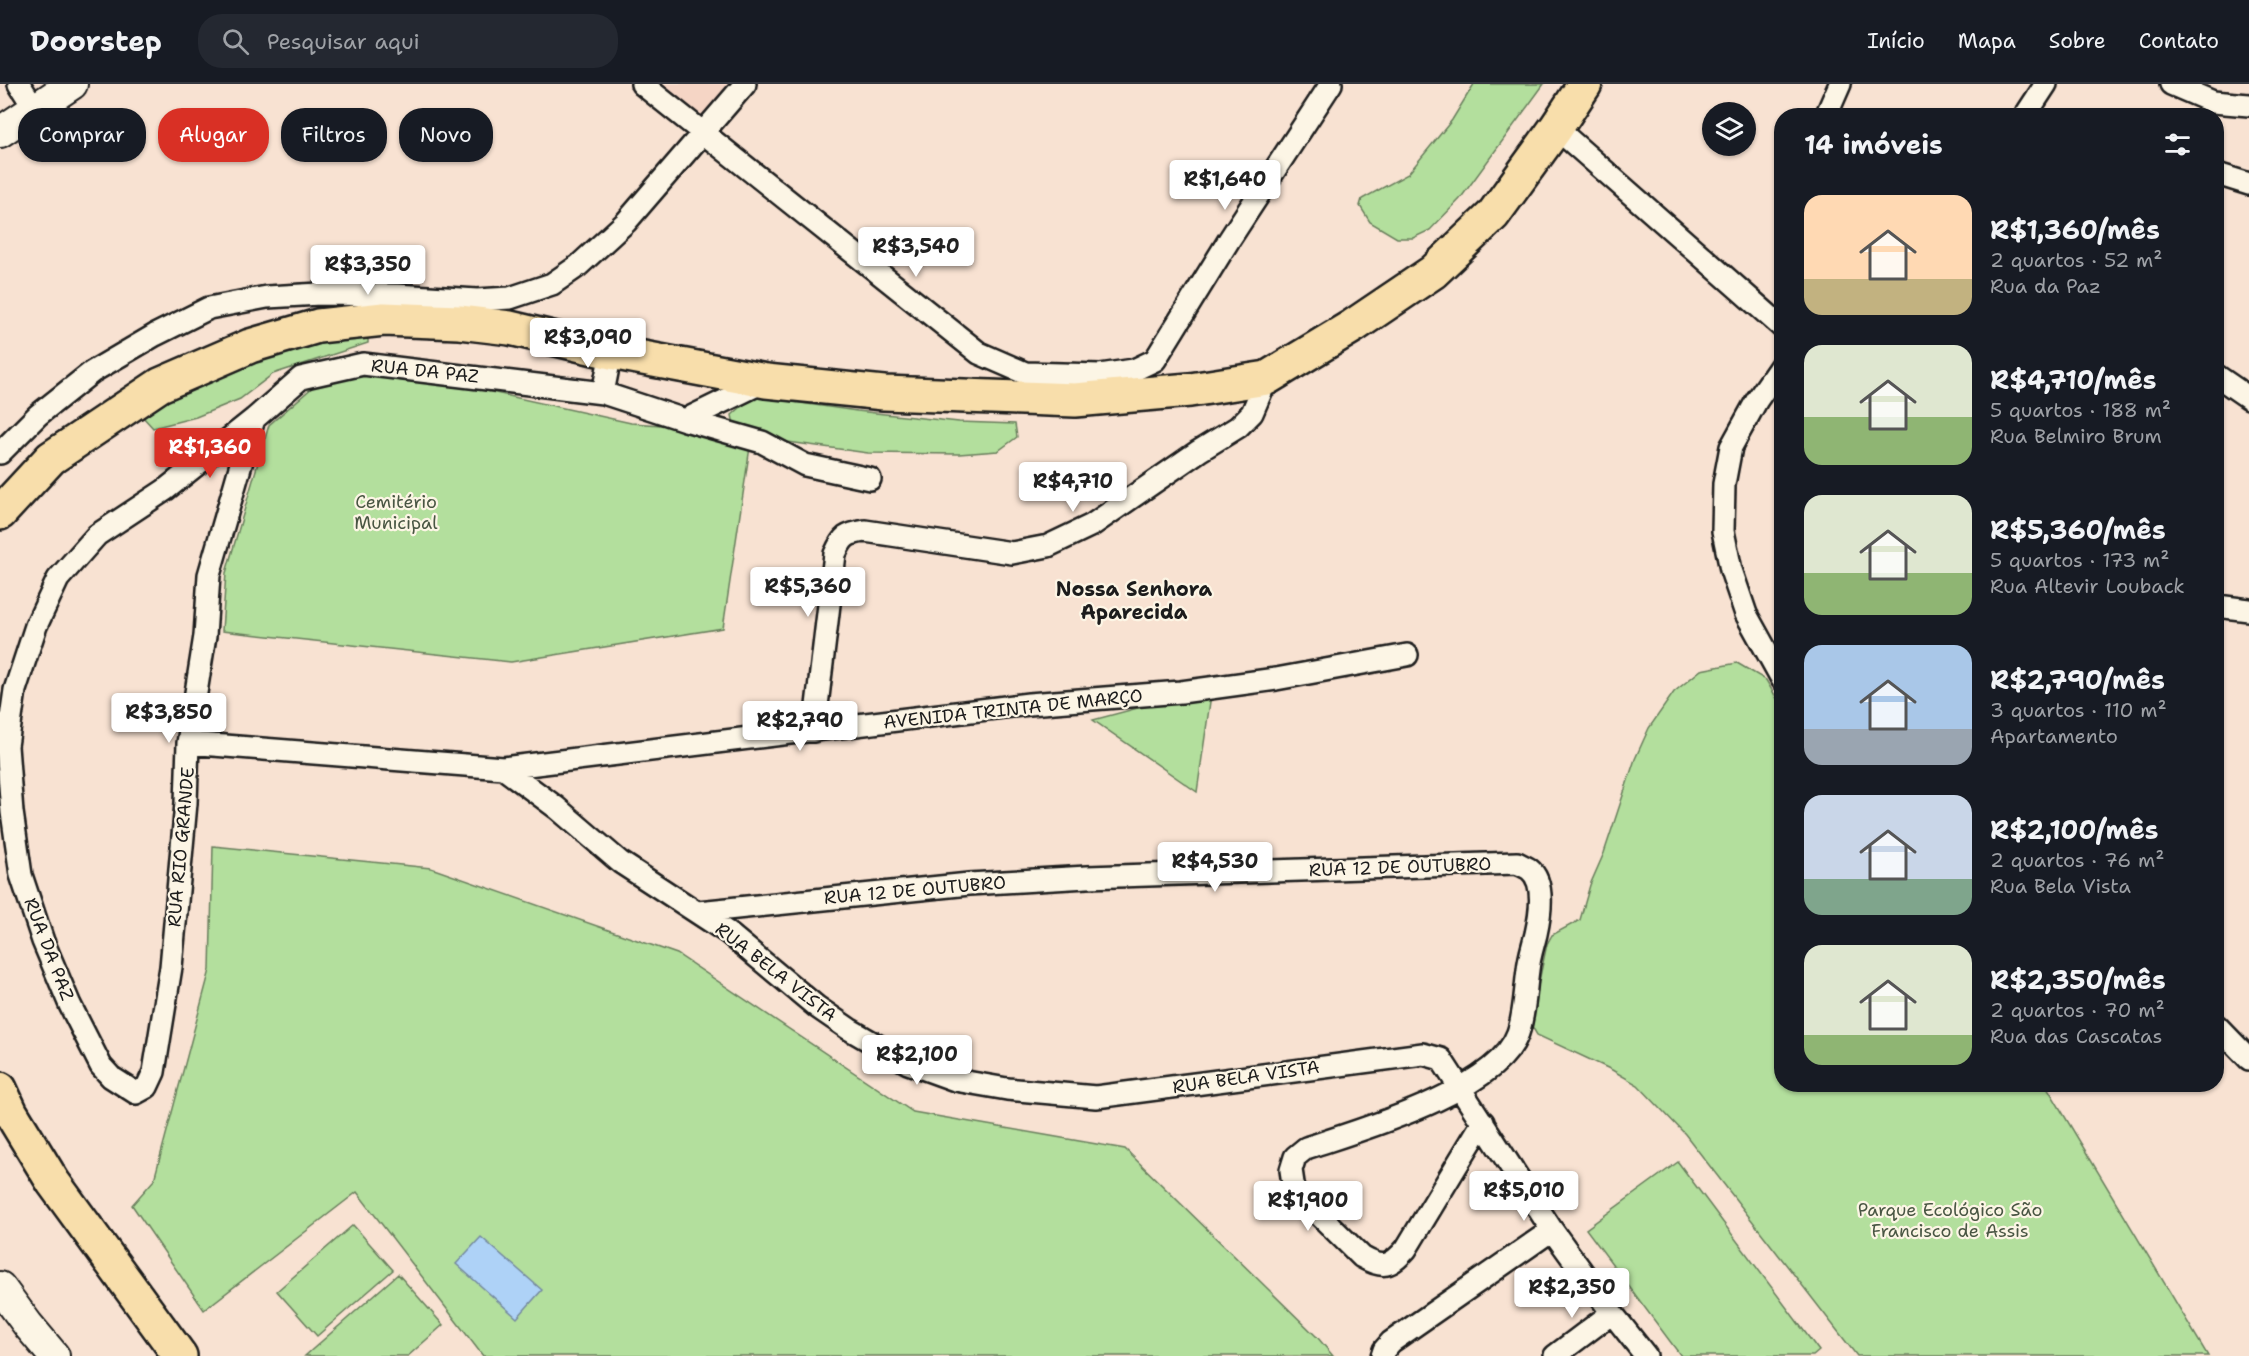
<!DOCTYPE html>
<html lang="pt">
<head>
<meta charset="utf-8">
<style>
	:root { --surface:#171b24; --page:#242831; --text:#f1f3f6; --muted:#9ea1a6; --line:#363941; --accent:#d93025 }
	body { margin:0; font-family:"Shantell Sans",sans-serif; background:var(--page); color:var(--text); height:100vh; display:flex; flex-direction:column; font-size:22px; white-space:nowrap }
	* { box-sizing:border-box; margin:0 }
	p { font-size:20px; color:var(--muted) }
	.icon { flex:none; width:33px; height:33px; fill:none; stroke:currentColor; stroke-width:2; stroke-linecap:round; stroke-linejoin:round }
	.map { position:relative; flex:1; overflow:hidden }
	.drawer { position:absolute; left:1774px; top:24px; width:450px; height:984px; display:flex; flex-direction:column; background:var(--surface); border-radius:24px; box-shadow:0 2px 4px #0004 }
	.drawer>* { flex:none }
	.banner { position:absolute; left:18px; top:24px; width:570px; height:54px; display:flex; gap:12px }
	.controls { position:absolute; left:1702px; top:18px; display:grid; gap:12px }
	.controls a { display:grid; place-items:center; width:54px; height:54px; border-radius:50%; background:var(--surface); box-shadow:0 2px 4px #0004; font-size:30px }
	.price { position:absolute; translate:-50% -51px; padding:0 14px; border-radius:6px; background:#fff; color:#222; font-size:20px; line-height:39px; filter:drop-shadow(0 2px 3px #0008) }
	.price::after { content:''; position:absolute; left:50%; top:36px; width:18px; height:14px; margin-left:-9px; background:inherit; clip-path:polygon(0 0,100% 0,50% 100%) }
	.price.current { background:var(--accent); color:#fff }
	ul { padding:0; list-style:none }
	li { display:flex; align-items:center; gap:18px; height:150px; padding:0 30px }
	li span { display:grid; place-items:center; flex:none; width:168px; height:120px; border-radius:18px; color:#555 }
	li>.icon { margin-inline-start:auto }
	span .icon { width:72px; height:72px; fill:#fffc; stroke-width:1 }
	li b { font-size:26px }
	h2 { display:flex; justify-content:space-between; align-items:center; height:72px; padding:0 30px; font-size:26px }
	.chip { padding:0 21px; border-radius:24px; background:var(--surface); box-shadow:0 2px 4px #0004; font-size:21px; line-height:54px }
	.chip.current { background:var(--accent); color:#fff }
	header { display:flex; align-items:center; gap:36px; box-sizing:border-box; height:84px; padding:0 30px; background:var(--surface); border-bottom:2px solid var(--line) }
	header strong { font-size:28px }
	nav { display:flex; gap:33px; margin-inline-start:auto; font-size:21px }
	.search { width:420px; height:54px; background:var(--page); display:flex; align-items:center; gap:15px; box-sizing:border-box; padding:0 21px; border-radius:24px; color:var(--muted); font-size:22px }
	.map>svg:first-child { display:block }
	.built { fill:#f5d5c5 }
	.green { fill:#b3df9d; stroke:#687e5c; stroke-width:1.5 }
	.water { fill:#aed2f7; stroke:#74899f; stroke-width:1.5 }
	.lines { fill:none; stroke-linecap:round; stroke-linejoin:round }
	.street-casing { stroke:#1c1c1c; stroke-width:26 }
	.secondary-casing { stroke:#1c1c1c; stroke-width:34 }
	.highway-casing { stroke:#1c1c1c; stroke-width:38 }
	.street { stroke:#fcf5e5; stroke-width:21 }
	.secondary { stroke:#fcf5e5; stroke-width:30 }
	.highway { stroke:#f8deab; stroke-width:33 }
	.labels { text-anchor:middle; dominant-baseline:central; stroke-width:4.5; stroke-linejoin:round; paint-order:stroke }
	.street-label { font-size:18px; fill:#1c1c1c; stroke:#fcf5e5 }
	.park-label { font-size:18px; fill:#495643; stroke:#fcf5e5 }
	.neighbourhood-label { font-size:20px; font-weight:bold; fill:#1c1c1c; stroke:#fcf5e5 }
</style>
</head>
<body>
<header>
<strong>Doorstep</strong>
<div class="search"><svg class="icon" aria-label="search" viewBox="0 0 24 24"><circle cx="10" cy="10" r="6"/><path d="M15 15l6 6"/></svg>Pesquisar aqui</div>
<nav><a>Início</a><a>Mapa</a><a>Sobre</a><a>Contato</a></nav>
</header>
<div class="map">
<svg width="2249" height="1272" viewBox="0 0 2249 1272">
	<rect width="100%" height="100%" fill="#f8e2d2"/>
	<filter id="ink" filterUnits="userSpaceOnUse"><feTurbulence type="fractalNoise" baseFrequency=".0167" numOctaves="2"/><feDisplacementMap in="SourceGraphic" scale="12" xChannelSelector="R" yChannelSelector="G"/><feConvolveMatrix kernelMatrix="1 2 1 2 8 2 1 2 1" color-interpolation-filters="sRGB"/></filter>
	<g filter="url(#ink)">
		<!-- built -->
		<path class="built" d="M642,0H745L702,50Z"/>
		<!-- green -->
		<path class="green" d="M1474,0H1544L1460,115L1430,146L1413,154H1397L1370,138L1360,122L1362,115L1408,90L1452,36Z
			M368,249V259L273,290L240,315L196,333L153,344L143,333L146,323L249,272Z
			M372,289L432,295L631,339L677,342L750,363L723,544L511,578L222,547L226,489L269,341L313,303Z
			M757,309L779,316L857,327L959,338L1015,340L1017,353L998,367L959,370L868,369L788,358L734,341L732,331Z
			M1737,579L1766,596L1782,623V1000L2046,1001L2208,1272H1857L1685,1050L1638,1001L1612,986L1537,951L1530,939L1547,860L1552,851L1580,836L1590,801L1604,769L1635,675L1649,644L1674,608L1701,586Z
			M1212,604L1197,708L1093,636Z
			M213,762L431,784L677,870L913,1028L1125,1065L1318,1254L1333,1272H483L357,1108L204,1226L132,1121L154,1096L210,886Z
			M1678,1078L1819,1267L1813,1272H1681L1586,1145Z
			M353,1141L393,1186L317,1252L277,1207Z
			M398,1190L443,1241L408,1272H305Z"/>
		<!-- water -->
		<path class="water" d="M481,1153L542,1206L517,1234L456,1180Z"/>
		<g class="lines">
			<defs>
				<path id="street" d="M19,0L35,25
					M642,0L979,269L1025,289L1100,291L1134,286L1155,276L1229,156L1331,0
					M2171,0L2213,18L2249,21
					M1826,32L1840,0
					M2025,32L2046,0
					M1556,44L1782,243
					M2217,90L2249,100
					M1782,280L1757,316L1731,363L1724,400L1723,447L1731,486L1746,530L1782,595
					M2217,292L2249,314
					M603,309L611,268
					M254,335L209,491L205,552L188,659L186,719L171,883L154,988L147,1003L136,1009L111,993L101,982L70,921L43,857L21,791L12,728L7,662L15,606L36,542L58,495L97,451L165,406L254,335L301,294L363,280L603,309L685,336L762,358L805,381L870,395
					M685,336L765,297
					M0,369L38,331L92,288L155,251L209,224L267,213L320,210L397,211L477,216L510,214L552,200L578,182L626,138L745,0
					M2217,522L2249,526
					M814,647L835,470C843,452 846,450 865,447L1012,469L1048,462L1092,441L1199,367L1238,343L1252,329L1267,294
					M188,659L503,684L1029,620L1181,608L1276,595L1407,571
					M503,684L557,724L620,778L727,848L817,923L849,945L908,979L955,996L1007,1005L1096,1013L1423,970L1441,975L1552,1146L1612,1229L1646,1272
					M698,828L969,800L1087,793L1517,779C1521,781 1526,783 1529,785C1546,798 1540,832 1536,850C1533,862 1529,874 1528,886C1525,907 1525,929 1518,949C1498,1007 1360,1046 1306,1064L1295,1073L1291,1086L1294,1106L1362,1173C1383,1185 1390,1183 1406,1165L1483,1038
					M2217,942L2249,975
					M1382,1272L1384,1266L1391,1258L1552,1146
					M1555,1272L1612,1229"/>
				<path id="secondary" d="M0,48L72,0
					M0,1203L28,1241L54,1272"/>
				<path id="highway" d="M0,429L51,374L160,301L250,262L318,242L384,235L459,238L510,244L611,268L766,297L884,309L1075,316L1190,306L1267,294L1353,242L1433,188L1493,131L1556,44L1585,0
					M0,1005L11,1029L53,1098L180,1272"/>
			</defs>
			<!-- street casing -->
			<use href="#street" class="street-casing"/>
			<!-- secondary casing -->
			<use href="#secondary" class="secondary-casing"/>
			<!-- highway casing -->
			<use href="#highway" class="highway-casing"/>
			<!-- street -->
			<use href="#street" class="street"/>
			<!-- secondary -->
			<use href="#secondary" class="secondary"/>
			<!-- highway -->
			<use href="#highway" class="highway"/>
		</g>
	</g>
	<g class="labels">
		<!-- street labels -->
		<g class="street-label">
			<text transform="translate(425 287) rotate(6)">RUA DA PAZ</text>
			<text transform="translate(1013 625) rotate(-6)">AVENIDA TRINTA DE MARÇO</text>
			<text transform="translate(181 763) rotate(-85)">RUA RIO GRANDE</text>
			<text transform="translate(1400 783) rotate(-2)">RUA 12 DE OUTUBRO</text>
			<text transform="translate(915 806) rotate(-5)">RUA 12 DE OUTUBRO</text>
			<text transform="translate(49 865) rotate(69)">RUA DA PAZ</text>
			<text transform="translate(776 888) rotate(38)">RUA BELA VISTA</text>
			<text transform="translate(1246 993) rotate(-8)">RUA BELA VISTA</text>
		</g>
		<!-- park labels -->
		<g class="park-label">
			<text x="396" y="418">Cemitério<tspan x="396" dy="21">Municipal</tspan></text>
			<text x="1950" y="1126">Parque Ecológico São<tspan x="1950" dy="21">Francisco de Assis</tspan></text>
		</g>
		<!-- neighbourhood labels -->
		<g class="neighbourhood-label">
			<text x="1134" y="505">Nossa Senhora<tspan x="1134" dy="23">Aparecida</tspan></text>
		</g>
	</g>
</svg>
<div class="controls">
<a><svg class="icon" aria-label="layers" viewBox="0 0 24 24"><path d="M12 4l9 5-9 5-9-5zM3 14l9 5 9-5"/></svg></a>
</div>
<b class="price" style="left:1225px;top:127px">R$1,640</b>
<b class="price" style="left:916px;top:194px">R$3,540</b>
<b class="price" style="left:368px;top:212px">R$3,350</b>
<b class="price" style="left:588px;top:285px">R$3,090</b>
<b class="price current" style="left:210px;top:395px">R$1,360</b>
<b class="price" style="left:1073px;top:429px">R$4,710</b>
<b class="price" style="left:808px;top:534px">R$5,360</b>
<b class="price" style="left:169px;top:660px">R$3,850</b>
<b class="price" style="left:800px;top:668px">R$2,790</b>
<b class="price" style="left:1215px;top:809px">R$4,530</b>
<b class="price" style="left:917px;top:1002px">R$2,100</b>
<b class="price" style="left:1524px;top:1138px">R$5,010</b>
<b class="price" style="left:1308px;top:1148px">R$1,900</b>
<b class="price" style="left:1572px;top:1235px">R$2,350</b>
<div class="banner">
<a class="chip">Comprar</a>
<a class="chip current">Alugar</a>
<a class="chip">Filtros</a>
<a class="chip">Novo</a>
</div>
<section class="drawer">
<h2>14 imóveis<svg class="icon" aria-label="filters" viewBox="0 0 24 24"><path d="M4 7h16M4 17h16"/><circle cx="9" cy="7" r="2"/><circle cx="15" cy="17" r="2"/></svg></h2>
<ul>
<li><span style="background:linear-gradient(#ffd9b3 70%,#c2b280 0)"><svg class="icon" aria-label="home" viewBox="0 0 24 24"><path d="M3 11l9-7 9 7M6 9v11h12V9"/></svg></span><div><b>R$1,360/mês</b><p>2 quartos · 52 m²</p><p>Rua da Paz</p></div></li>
<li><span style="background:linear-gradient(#dfe7d0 60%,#8fb573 0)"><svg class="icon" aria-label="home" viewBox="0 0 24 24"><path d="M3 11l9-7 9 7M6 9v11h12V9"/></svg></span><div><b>R$4,710/mês</b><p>5 quartos · 188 m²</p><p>Rua Belmiro Brum</p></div></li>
<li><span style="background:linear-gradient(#dfe7d0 65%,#8fb573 0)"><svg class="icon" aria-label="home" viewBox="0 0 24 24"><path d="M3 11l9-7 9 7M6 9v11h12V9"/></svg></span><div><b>R$5,360/mês</b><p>5 quartos · 173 m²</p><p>Rua Altevir Louback</p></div></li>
<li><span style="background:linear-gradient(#a9c7e8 70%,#9aa5b1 0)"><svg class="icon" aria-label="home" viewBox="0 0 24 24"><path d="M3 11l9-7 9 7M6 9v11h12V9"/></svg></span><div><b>R$2,790/mês</b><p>3 quartos · 110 m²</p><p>Apartamento</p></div></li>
<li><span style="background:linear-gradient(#c9d6e8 70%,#7fa58c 0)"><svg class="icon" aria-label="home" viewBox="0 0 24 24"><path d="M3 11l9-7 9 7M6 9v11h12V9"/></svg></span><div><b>R$2,100/mês</b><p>2 quartos · 76 m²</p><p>Rua Bela Vista</p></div></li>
<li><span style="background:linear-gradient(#dfe7d0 75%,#8fb573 0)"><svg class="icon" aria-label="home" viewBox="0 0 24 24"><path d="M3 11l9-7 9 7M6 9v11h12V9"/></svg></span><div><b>R$2,350/mês</b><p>2 quartos · 70 m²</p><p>Rua das Cascatas</p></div></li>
</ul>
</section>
</div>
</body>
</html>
